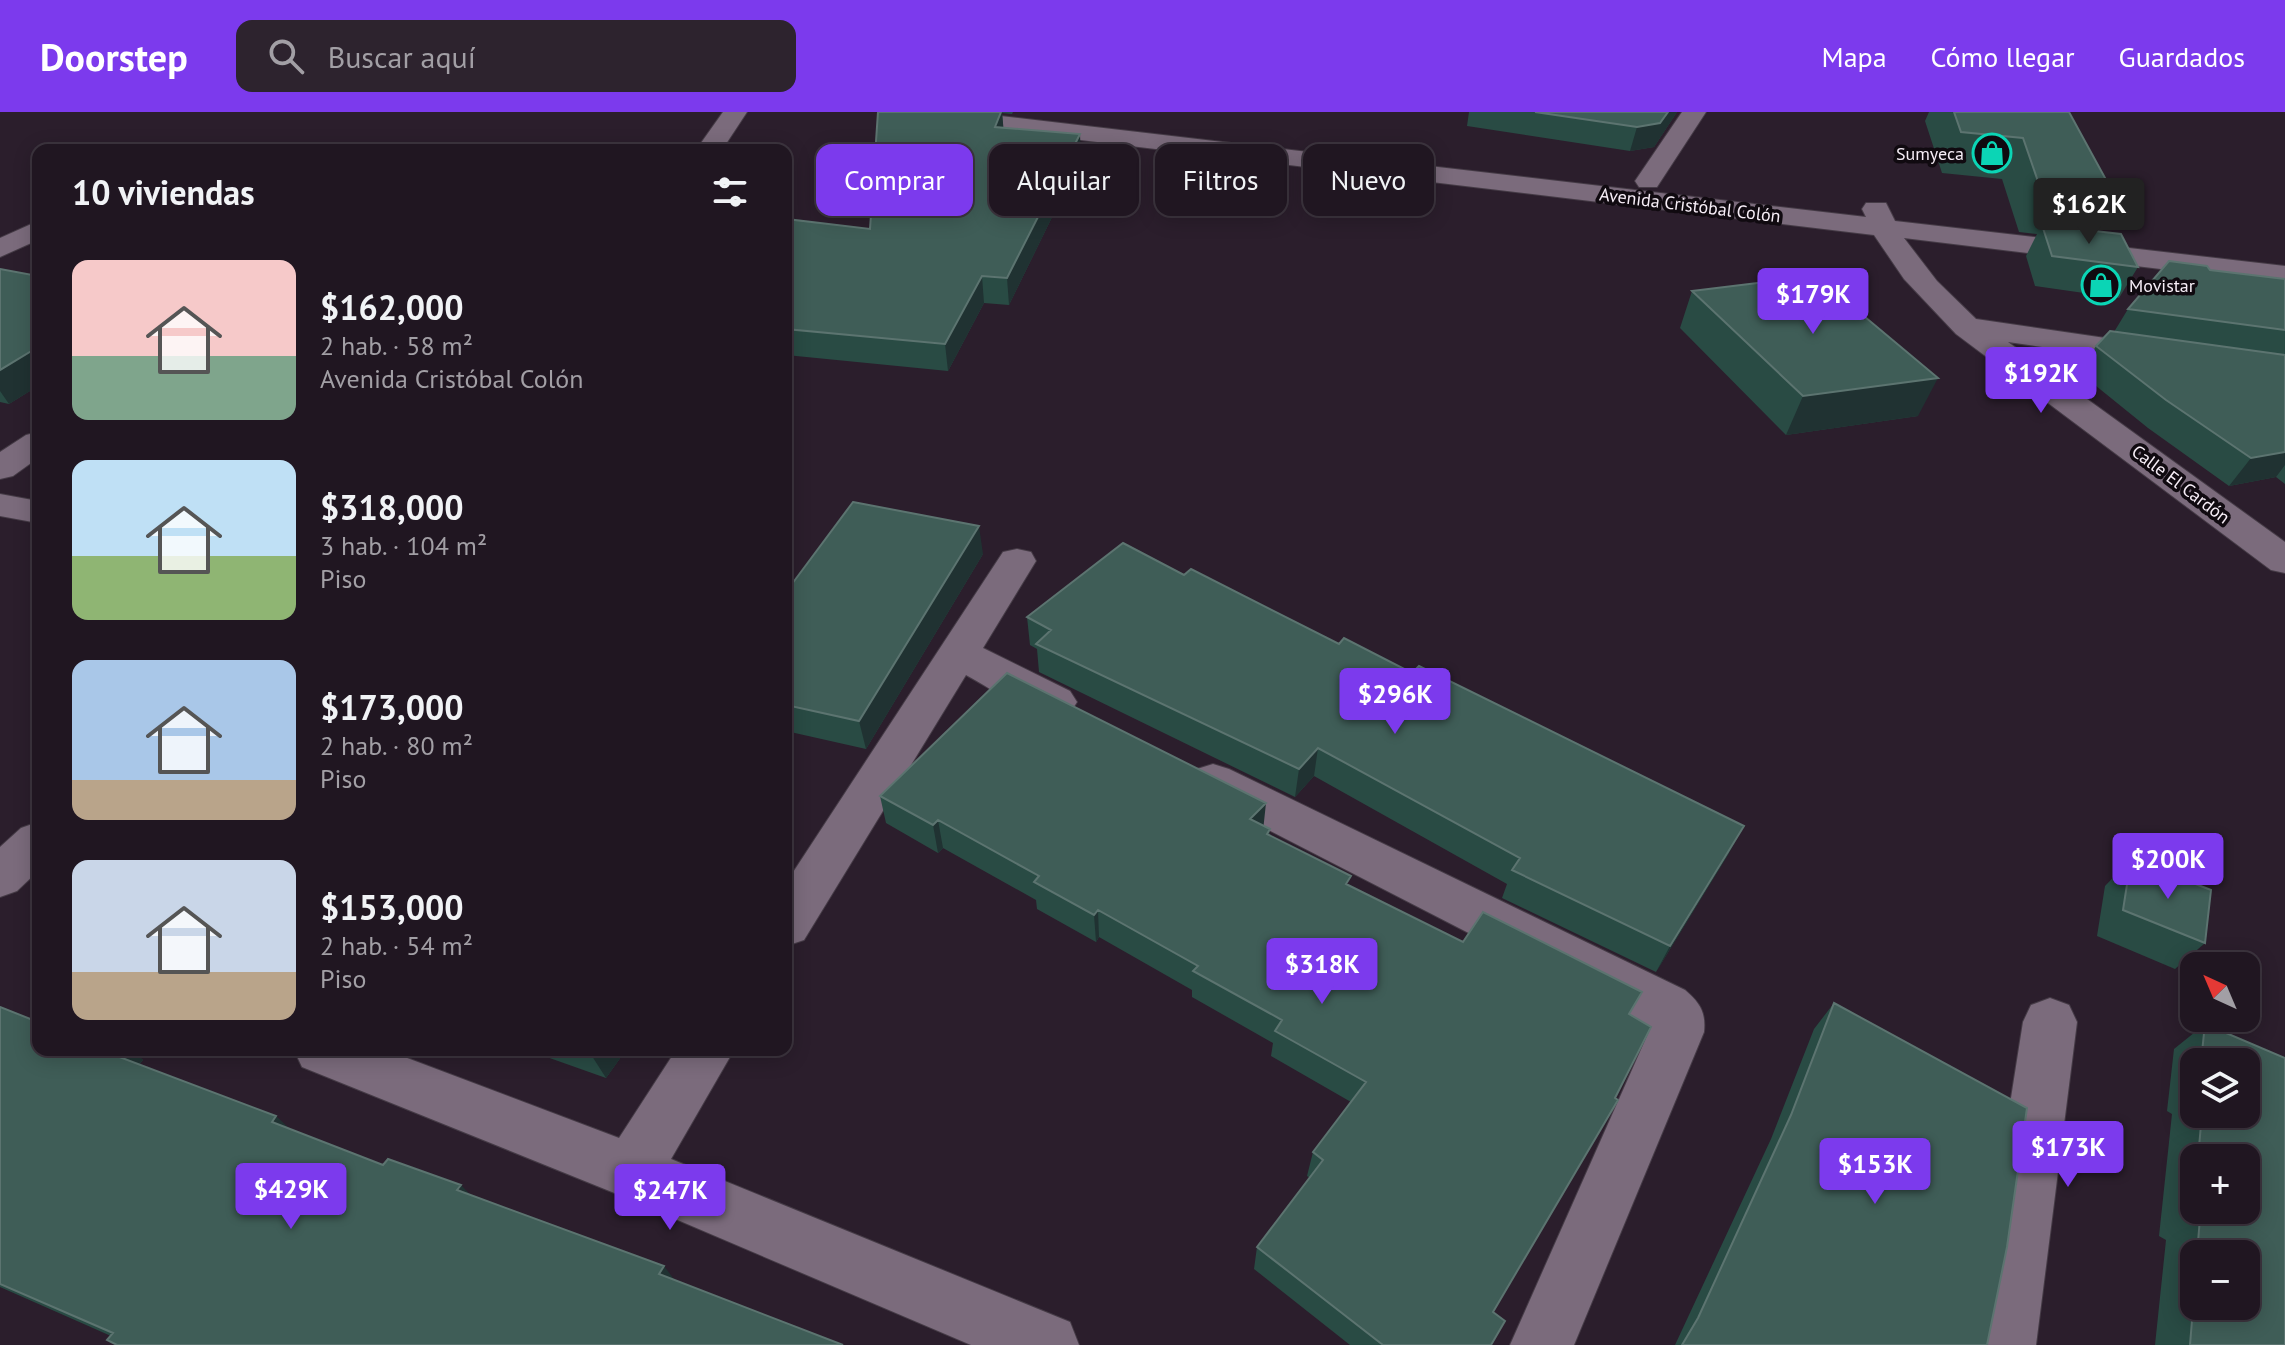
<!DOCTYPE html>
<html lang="es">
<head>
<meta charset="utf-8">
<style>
	:root { --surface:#201621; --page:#2d232e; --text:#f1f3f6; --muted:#a29fa5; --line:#3d353f; --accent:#7c3aed }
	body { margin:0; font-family:"PT Sans",sans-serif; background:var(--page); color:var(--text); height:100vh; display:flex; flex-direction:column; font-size:30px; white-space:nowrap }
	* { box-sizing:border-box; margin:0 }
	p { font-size:26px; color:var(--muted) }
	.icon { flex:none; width:44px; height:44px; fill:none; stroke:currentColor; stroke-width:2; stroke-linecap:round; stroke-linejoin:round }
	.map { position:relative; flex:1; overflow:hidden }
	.panel { position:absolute; left:32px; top:32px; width:760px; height:912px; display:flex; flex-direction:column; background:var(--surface); border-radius:16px; box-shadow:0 4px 20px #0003,0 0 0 2px var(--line) }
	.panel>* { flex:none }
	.guide { position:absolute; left:816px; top:32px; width:760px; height:72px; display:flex; gap:16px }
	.needle { width:52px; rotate:316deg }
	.controls { position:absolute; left:2180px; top:840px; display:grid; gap:16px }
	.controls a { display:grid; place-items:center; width:80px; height:80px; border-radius:16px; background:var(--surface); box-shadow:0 4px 20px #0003,0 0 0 2px var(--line); font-size:40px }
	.price { position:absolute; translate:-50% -68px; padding:0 18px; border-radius:8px; background:var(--accent); color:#fff; font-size:26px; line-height:52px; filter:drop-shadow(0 2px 4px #0008) }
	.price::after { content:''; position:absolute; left:50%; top:48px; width:24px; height:18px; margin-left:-12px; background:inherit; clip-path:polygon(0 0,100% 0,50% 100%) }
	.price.current { background:#222; color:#fff }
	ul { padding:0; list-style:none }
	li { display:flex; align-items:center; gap:24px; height:200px; padding:0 40px }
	li span { display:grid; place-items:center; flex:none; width:224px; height:160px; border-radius:16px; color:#555 }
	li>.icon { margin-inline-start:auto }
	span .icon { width:96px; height:96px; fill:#fffc; stroke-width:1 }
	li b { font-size:34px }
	h2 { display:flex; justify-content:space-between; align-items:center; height:96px; padding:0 40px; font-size:34px }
	.tag { padding:0 28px; border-radius:16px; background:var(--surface); box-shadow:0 4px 20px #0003,0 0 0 2px var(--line); font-size:28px; line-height:72px }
	.tag.current { background:var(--accent); color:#fff }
	header { display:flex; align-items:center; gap:48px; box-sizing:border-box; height:112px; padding:0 40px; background:var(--accent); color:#fff }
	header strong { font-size:38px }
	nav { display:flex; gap:44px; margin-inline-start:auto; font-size:28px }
	.search { width:560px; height:72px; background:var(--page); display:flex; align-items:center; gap:20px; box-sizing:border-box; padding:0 28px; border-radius:16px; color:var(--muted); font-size:30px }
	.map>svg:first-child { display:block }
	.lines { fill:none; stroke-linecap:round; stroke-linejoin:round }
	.minor-casing { stroke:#453b46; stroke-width:2 }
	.minor { fill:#7b6b7c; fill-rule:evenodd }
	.wall { fill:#294b44; fill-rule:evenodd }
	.shaded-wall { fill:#203232 }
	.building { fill:#3f5d57; stroke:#5c7470; stroke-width:2 }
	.labels { text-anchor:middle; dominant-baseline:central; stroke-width:7; stroke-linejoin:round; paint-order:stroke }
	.far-poi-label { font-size:18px; fill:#f7eef7; stroke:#100a10; text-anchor:end }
	.far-street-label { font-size:18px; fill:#f7eef7; stroke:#100a10 }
</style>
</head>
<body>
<header>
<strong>Doorstep</strong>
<div class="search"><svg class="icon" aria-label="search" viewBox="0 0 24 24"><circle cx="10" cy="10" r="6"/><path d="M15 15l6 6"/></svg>Buscar aquí</div>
<nav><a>Mapa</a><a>Cómo llegar</a><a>Guardados</a></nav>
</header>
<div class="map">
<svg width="2285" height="1233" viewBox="0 0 2285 1233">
	<rect width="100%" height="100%" fill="#2b1e2c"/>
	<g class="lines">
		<defs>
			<path id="minor" d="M723,0H747L722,38H696Z
				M893,0H966L1866,105L1862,97L1866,91H1886L1895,109L2285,154V172L1904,126L1937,169L1976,207L2167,235L2172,242L2167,249L2156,252L2008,230L2285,430V461L2271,458L1956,222L1904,167L1874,123L905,7L897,5Z
				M1682,0H1706L1657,75H1639L1635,69Z
				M38,109V128L0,145V126Z
				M38,320V346L13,364L0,367V340L26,323Z
				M0,382L38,389V411L0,404Z
				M1017,437L1031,440L1036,449L983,536L1070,579L1077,590L1070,601C1037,611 996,579 966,563L804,828L786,834V771L1003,440Z
				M1213,652L1229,657L1685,878C1700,891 1706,900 1704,920L1574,1233H1510L1651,915L1197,681L1190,669L1197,657Z
				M38,710V759L17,779L0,785V735L21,716Z
				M2050,886L2069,893L2077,910L2036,1233H1972L2023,910L2031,893Z
				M294,938H386L619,1026L676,938H734L671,1047L1070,1210L1079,1233H971L612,1080L302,955Z"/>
		</defs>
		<!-- minor casing -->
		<use href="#minor" class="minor-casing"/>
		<!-- minor -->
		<use href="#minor" class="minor"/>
	</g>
	<!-- wall -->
	<path class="wall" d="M878,0H1013L1012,2L1002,1L1003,15L1081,46L1009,193L984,191L948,259L786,243V107L870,117Z
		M1469,0H1677L1654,35L1630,39L1467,14Z
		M1929,0H2069L2116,86L2096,120L2138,155L2119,186L2035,174L2026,144L2037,122L2019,120L2002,67L1942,61L1925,9Z
		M0,157L38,164V274L9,292L0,290Z
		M2210,158L2285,167V372L2276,365L2229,374L2148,316L2080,261L2096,234L2114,220L2128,197Z
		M1692,179L1918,304L1786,323L1680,216Z
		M983,442L866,637L786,619V480Z
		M1027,505L1729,741L1656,860L1502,786L1507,772L1314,664L1295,685L1039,560L1037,537L1030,533Z
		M880,684L1263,714L1270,717L1269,723L1349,774L1463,830L1630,902L1493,1200L1491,1233H1350L1254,1157L1257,1135L1310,1066L1307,1064L1313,1040L1351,990L1271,944L1273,931L1192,885V878L1099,825L1096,830L1037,797L1036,788L943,736L938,741L886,711Z
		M2131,747L2205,831L2175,857L2097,824L2105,774Z
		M1834,891L1987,1233H1675L1771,1027L1814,917Z
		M0,895L38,938H131L143,948L139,953L291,1018L383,1053L461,1073L111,1224L0,1175Z
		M2205,912L2285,946V1233H2155L2166,1128L2159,1124L2172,1002L2167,999L2174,937ZM2194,950H2246V1002H2194ZM2194,1046H2246V1098H2194ZM2194,1142H2246V1194H2194Z
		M527,938H626L606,966Z"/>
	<!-- shaded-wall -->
	<path class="shaded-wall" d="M1001,0H1002L1004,22L995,15Z
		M1668,0H1677L1654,35L1630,39L1637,15Z
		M1080,22L1081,46L1009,193L1007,166Z
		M982,164L984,191L948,259L945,232Z
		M38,235V274L9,292L0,279V258Z
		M1938,266L1918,304L1786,323L1803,284Z
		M2285,340V353L2276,365L2229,374L2251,346Z
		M979,414L983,442L866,637L859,609Z
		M1318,636L1314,664L1295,685L1299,657Z
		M1266,691L1263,719L1250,707Z
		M938,708L943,736L938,741L933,713Z
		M1744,714L1729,741L1656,860L1670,834Z
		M1098,798L1099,825L1096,830L1094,803Z
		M100,938H131L143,948L130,962Z
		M592,938H626L606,966L590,941Z
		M276,1004L303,1029L272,1010Z
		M461,1073L483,1096L457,1078Z
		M664,1154L680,1175L659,1162Z"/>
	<!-- building -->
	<path class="building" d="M878,0H1001L995,15L1080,22L1007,166L982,164L945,232L786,217V107L870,117Z
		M1535,0H1668L1660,11L1637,15Z
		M1954,0H2069L2116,86L2041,78L2023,26L1961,20Z
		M2042,113L2121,122L2138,155L2052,144Z
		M2169,149L2207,154L2210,158L2285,167V218L2128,197Z
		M0,157L38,164V235L0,258Z
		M1816,164L1938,266L1803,284L1692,179Z
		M2110,219L2285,243V340L2251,346L2166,288L2096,234Z
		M853,390L979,414L859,609L786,593V480Z
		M1123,431L1184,463L1191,457L1339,532L1344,526L1412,561L1419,554L1744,714L1670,834L1512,758L1520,746L1318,636L1299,657L1036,532L1051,518L1027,505Z
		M1007,561L1266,691L1250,707L1270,717L1267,722L1351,764L1346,772L1463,830L1483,800L1642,880L1629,902L1651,915L1615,986L1618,988L1493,1200L1505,1209L1491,1233H1383L1257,1135L1323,1048L1313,1040L1366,970L1275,919L1282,908L1193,859L1198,854L1098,798L1094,803L1034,770L1039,764L938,708L933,713L880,684Z
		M2131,747L2211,778L2205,831L2123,798Z
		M1834,891L2027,996L2007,1135L1987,1233H1682L1698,1206L1791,1003Z
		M0,895L38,910V938H101L276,1004L272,1010L383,1053L388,1047L461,1073L457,1078L664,1154L659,1162L843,1233H117L107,1228L113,1221L0,1172Z
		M2205,912L2285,946V1233H2190L2194,1184V1194H2246V1142H2197L2200,1106L2193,1102L2194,1091V1098H2246V1046H2198L2202,1002H2246V950H2201Z"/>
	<!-- icons -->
	<defs>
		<symbol id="shop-ring" viewBox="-11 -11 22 22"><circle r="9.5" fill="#100a10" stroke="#0bd5b5" stroke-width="1.5"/><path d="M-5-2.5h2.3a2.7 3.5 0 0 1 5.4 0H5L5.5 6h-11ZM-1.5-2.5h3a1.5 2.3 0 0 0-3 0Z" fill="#0bd5b5"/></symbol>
	</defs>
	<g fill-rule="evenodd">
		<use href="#shop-ring" x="1970" y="19" width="44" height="44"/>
		<use href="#shop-ring" x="2079" y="151" width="44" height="44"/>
	</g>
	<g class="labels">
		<!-- far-poi labels -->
		<g class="far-poi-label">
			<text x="1964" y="41">Sumyeca</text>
			<text x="2129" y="173" text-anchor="start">Movistar</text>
		</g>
		<!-- far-street labels -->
		<g class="far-street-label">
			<text transform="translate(1690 93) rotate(7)">Avenida Cristóbal Colón</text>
			<text transform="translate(2181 372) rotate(37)">Calle El Cardón</text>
		</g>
	</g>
</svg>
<div class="controls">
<a><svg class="needle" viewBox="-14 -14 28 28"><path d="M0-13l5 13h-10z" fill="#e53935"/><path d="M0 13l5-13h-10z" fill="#a29fa5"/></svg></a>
<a><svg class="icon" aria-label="layers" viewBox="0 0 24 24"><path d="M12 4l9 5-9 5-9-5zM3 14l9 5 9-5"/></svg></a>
<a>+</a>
<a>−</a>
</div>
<b class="price current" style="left:2089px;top:134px">$162K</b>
<b class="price" style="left:1813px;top:224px">$179K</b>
<b class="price" style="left:2041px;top:303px">$192K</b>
<b class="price" style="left:1395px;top:624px">$296K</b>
<b class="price" style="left:2168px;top:789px">$200K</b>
<b class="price" style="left:1322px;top:894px">$318K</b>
<b class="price" style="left:2068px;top:1077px">$173K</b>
<b class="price" style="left:1875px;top:1094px">$153K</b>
<b class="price" style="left:291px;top:1119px">$429K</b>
<b class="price" style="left:670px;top:1120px">$247K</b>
<div class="guide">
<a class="tag current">Comprar</a>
<a class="tag">Alquilar</a>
<a class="tag">Filtros</a>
<a class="tag">Nuevo</a>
</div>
<section class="panel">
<h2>10 viviendas<svg class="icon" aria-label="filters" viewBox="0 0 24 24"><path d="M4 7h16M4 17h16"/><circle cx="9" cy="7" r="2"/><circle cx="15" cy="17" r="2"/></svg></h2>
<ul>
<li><span style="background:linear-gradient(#f6c9c9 60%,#7fa58c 0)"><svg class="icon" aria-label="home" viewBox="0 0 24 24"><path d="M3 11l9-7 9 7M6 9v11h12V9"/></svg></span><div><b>$162,000</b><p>2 hab. · 58 m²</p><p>Avenida Cristóbal Colón</p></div></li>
<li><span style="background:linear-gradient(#bfe0f5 60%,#8fb573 0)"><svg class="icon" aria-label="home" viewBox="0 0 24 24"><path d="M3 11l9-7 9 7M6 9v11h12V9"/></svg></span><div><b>$318,000</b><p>3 hab. · 104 m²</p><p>Piso</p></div></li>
<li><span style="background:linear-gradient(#a9c7e8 75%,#b9a48a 0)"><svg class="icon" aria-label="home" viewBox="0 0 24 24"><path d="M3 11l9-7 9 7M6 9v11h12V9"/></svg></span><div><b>$173,000</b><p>2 hab. · 80 m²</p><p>Piso</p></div></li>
<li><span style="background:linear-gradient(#c9d6e8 70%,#b9a48a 0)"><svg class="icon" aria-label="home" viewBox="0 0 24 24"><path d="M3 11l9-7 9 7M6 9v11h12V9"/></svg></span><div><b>$153,000</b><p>2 hab. · 54 m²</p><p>Piso</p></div></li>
</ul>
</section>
</div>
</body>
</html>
